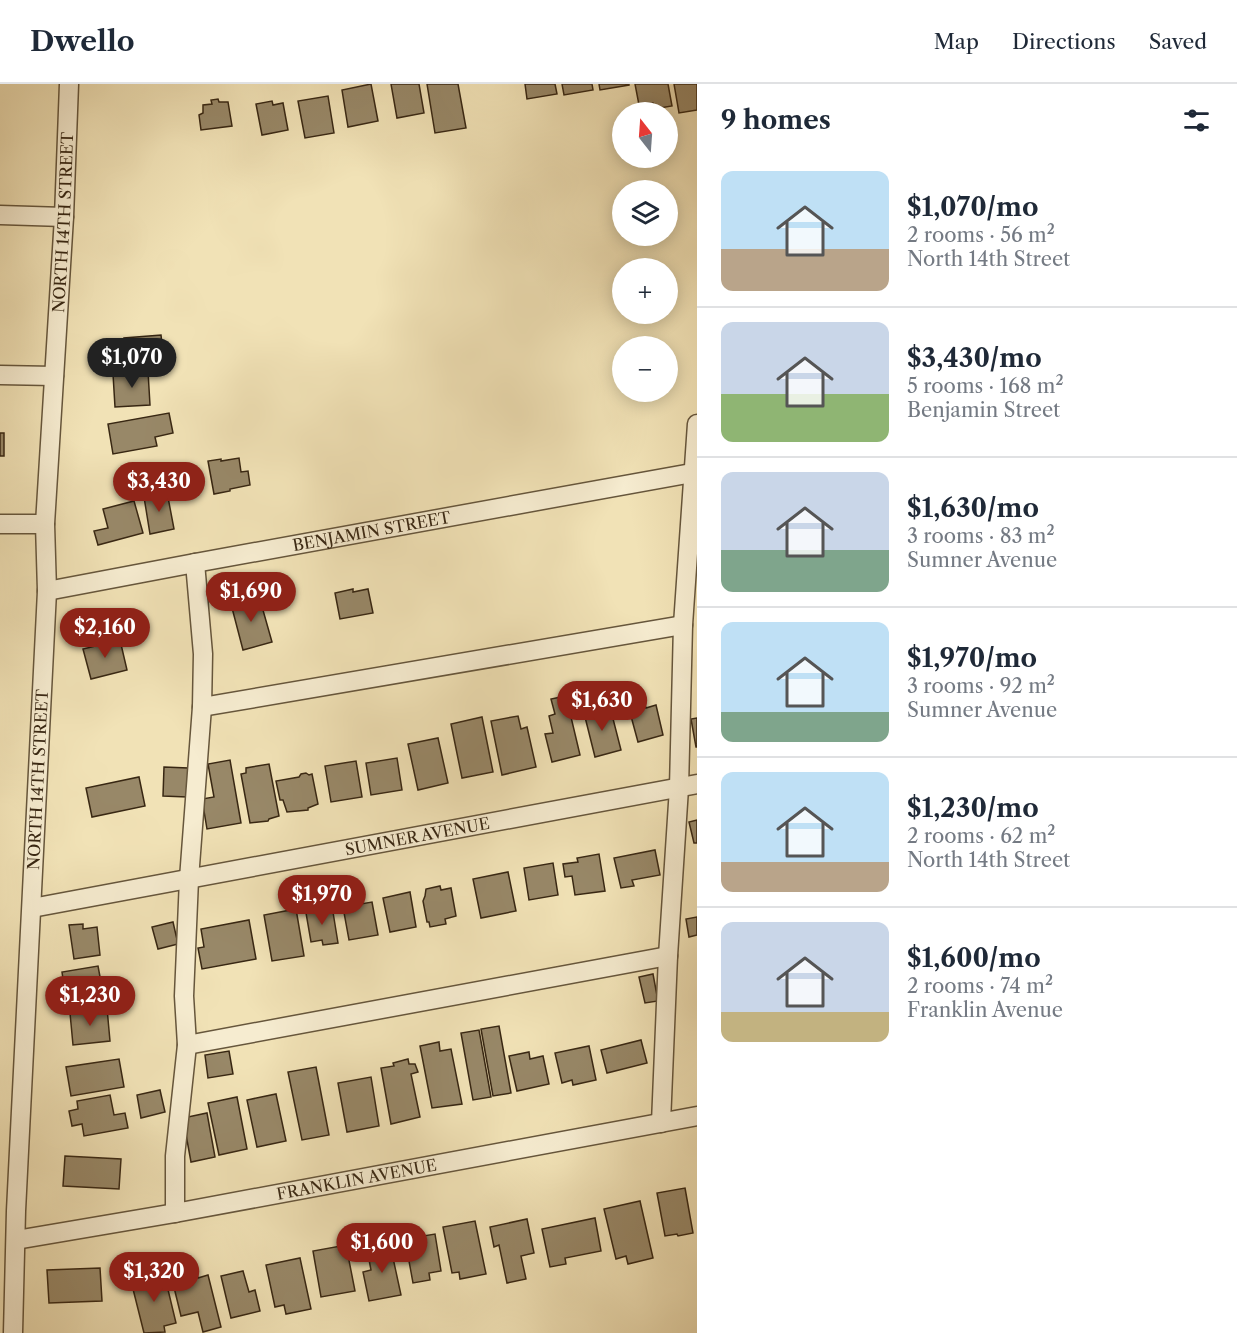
<!DOCTYPE html>
<html lang="en">
<head>
<meta charset="utf-8">
<style>
	:root { --surface:#fff; --page:#f6f6f7; --text:#1f2937; --muted:#747a83; --line:#e0e1e3; --accent:#8f2418 }
	body { margin:0; font-family:"Libre Caslon Text",serif; background:var(--page); color:var(--text); height:100vh; display:flex; flex-direction:column; font-size:22px; white-space:nowrap }
	* { box-sizing:border-box; margin:0 }
	p { font-size:20px; color:var(--muted) }
	.icon { flex:none; width:33px; height:33px; fill:none; stroke:currentColor; stroke-width:2; stroke-linecap:round; stroke-linejoin:round }
	.map { position:relative; flex:1; overflow:hidden }
	.panel { display:flex; flex-direction:column; background:var(--surface); width:540px }
	.panel>* { flex:none }
	.needle { width:39px; rotate:343deg }
	.tools { position:absolute; left:612px; top:18px; display:grid; gap:12px }
	.tools a { display:grid; place-items:center; width:66px; height:66px; border-radius:50%; background:var(--surface); box-shadow:0 3px 15px #0003; font-size:30px }
	.price { position:absolute; translate:-50% -51px; padding:0 14px; border-radius:21px; background:var(--accent); color:#fff; font-size:20px; line-height:39px; filter:drop-shadow(0 2px 3px #0008) }
	.price::after { content:''; position:absolute; left:50%; top:36px; width:18px; height:14px; margin-left:-9px; background:inherit; clip-path:polygon(0 0,100% 0,50% 100%) }
	.price.on { background:#222; color:#fff }
	ul { padding:0; list-style:none }
	li { display:flex; align-items:center; gap:18px; height:150px; padding:0 24px }
	li+li { border-top:2px solid var(--line) }
	li span { display:grid; place-items:center; flex:none; width:168px; height:120px; border-radius:12px; color:#555 }
	li>.icon { margin-inline-start:auto }
	span .icon { width:72px; height:72px; fill:#fffc; stroke-width:1 }
	li b { font-size:26px }
	h2 { display:flex; justify-content:space-between; align-items:center; height:72px; padding:0 24px; font-size:26px }
	header { display:flex; align-items:center; gap:36px; box-sizing:border-box; height:84px; padding:0 30px; background:var(--surface); border-bottom:2px solid var(--line) }
	header strong { font-size:28px }
	nav { display:flex; gap:33px; margin-inline-start:auto; font-size:21px }
	main { display:flex; flex:1; min-height:0 }
	.map>svg:first-child { display:block }
	.building { fill:#988868; stroke:#382713; stroke-width:1.5 }
	.lines { fill:none; stroke-linecap:round; stroke-linejoin:round }
	.minor-casing { stroke:#66563c; stroke-width:21 }
	.minor { stroke:#f6ecd0; stroke-width:18 }
	.labels { text-anchor:middle; dominant-baseline:central; stroke-width:4.5; stroke-linejoin:round; paint-order:stroke }
	.street-label { font-size:16px; fill:#382713; stroke:#f6ecd0 }
</style>
</head>
<body>
<header>
<strong>Dwello</strong>
<nav><a>Map</a><a>Directions</a><a>Saved</a></nav>
</header>
<main>
<div class="map">
<svg width="697" height="1249" viewBox="0 0 697 1249">
	<rect width="100%" height="100%" fill="#f1e2b6"/>
	<filter id="stains"><feTurbulence type="fractalNoise" baseFrequency=".00333" numOctaves="4"/><feColorMatrix values="0 0 0 0 .2 0 0 0 0 .09 0 0 0 0 .02 0 0 0 .5 -.17"/></filter>
	<radialGradient id="worn" r=".72"><stop offset=".6" stop-color="#630" stop-opacity="0"/><stop offset="1" stop-color="#630" stop-opacity=".3"/></radialGradient>
	<!-- building -->
	<path class="building" d="M371,0L378,37L348,43L342,6Z
		M391,0H419L424,29L397,34Z
		M427,0H458L466,44L435,49Z
		M525,0H555L557,10L527,15Z
		M562,0H592L593,6L564,11Z
		M599,0H629V1L600,6Z
		M635,0H668L672,22L654,25L653,19L639,21Z
		M674,0H697V26L679,29Z
		M328,12L334,49L305,54L298,17Z
		M218,15L219,18H228L232,42L201,46L199,31L203,29V21L212,20L211,16Z
		M272,17L273,21L283,19L288,46L262,51L256,20Z
		M161,251L164,277L127,281L124,254Z
		M148,287L150,321L115,323L113,290Z
		M169,329L173,349L155,353L157,362L113,370L108,340Z
		M0,349H4V372H0Z
		M239,374L241,388L248,387L250,401L230,405V407L214,410L208,377L221,375V377Z
		M167,408L174,445L150,450L144,413Z
		M134,417L143,449L98,461L94,447L108,444L103,425Z
		M353,505V508L368,505L373,529L340,535L335,509Z
		M259,512L272,558L243,566L231,520Z
		M120,556L127,586L91,595L83,565Z
		M641,606L646,624L656,621L663,651L638,658L625,610Z
		M566,612L580,671L552,678L545,650L553,649L549,632L555,630L551,615Z
		M610,623L621,666L595,673L584,629Z
		M518,632L521,645L527,643L536,683L502,691L491,637Z
		M482,633L493,688L462,694L451,640Z
		M697,634V663H696L691,635Z
		M438,654L448,699L418,706L408,660Z
		M397,674L402,706L371,711L366,679Z
		M230,676L241,739L207,745L202,715L214,713L208,680Z
		M356,677L362,713L331,718L325,682Z
		M269,680L279,732L269,735L268,737L250,739L241,690L246,689V684Z
		M164,683L188,684L187,713L163,712Z
		M306,689L309,691L312,690L318,720L308,724V726L287,728L283,716H280L276,697L299,693L301,690Z
		M139,693L145,722L92,733L86,704Z
		M697,736V759H694L689,738Z
		M655,766L660,791L632,796L634,802L621,804L614,774Z
		M599,770L605,807L575,811L572,792L565,793L563,780L578,778L577,774Z
		M553,779L558,811L529,816L524,784Z
		M508,788L516,827L481,834L473,795Z
		M440,802L441,806L451,804L456,832L445,835L446,840L430,843L429,838H427L423,817L425,812L426,805Z
		M410,808L416,843L390,848L383,814Z
		M372,818L378,851L349,856L343,823Z
		M332,822L338,859L323,861L322,856L311,858L306,829L316,827V825Z
		M296,825L304,872L272,877L264,831Z
		M697,833V851L689,853L686,835Z
		M249,836L256,875L202,885L198,864L204,863L201,845Z
		M173,838L178,860L158,865L152,843Z
		M83,840V845L97,843L100,871L74,875L69,841Z
		M98,882L103,909L66,915L62,888Z
		M653,890L658,917L645,919L639,893Z
		M107,924L110,957L73,961L70,929Z
		M499,942L511,1009L493,1012L481,945Z
		M479,946L491,1013L473,1016L461,949Z
		M641,956L647,979L607,989L601,966Z
		M439,958L440,967L451,965L462,1020L432,1024L420,962Z
		M589,962L596,996L573,1001L572,996L562,999L555,969Z
		M229,967L233,990L208,994L205,971Z
		M529,968L530,975L543,972L549,1000L517,1007L509,972Z
		M119,975L124,1003L71,1012L66,983Z
		M408,975L409,980H415L418,988L411,990L420,1033L391,1040L381,984L394,982L393,979Z
		M316,983L329,1051L302,1056L288,988Z
		M371,993L379,1042L347,1048L338,999Z
		M160,1006L165,1028L141,1034L137,1011Z
		M276,1010L286,1057L257,1063L247,1016Z
		M110,1011L114,1031L125,1029L128,1044L84,1052L82,1040L72,1042L69,1027L78,1025L77,1017Z
		M237,1013L247,1065L219,1071L208,1019Z
		M207,1029L215,1073L191,1078L183,1034Z
		M65,1072L121,1075L119,1105L63,1102Z
		M685,1104L693,1149L678,1152L677,1150L665,1152L657,1109Z
		M640,1117L653,1174L628,1180L626,1172L616,1175L604,1125Z
		M595,1134L601,1167L565,1174L566,1180L550,1183L542,1145Z
		M527,1135L534,1169L521,1172L526,1195L507,1199L499,1161L494,1163L490,1143Z
		M475,1137L486,1190L460,1195L459,1188L452,1189L443,1143Z
		M435,1150L441,1187L429,1189L430,1196L413,1199L405,1155Z
		M390,1160L401,1211L369,1217L363,1188L371,1186L367,1165Z
		M346,1161L355,1207L321,1213L313,1167Z
		M300,1174L311,1225L286,1230L284,1221L275,1223L266,1181Z
		M100,1184L102,1217L49,1219L47,1186Z
		M196,1186L198,1194L208,1191L221,1243L203,1248L198,1228L181,1232L171,1191Z
		M243,1187L249,1208L255,1206L260,1227L231,1234L221,1192Z
		M164,1189L176,1239L164,1242L165,1248L144,1249L131,1197Z"/>
	<g class="lines">
		<defs>
			<g id="minor">
				<path d="M0,131L64,133"/>
				<path d="M0,291L54,292"/>
				<path d="M0,440H45"/>
				<path id="s1" d="M47,507L195,479L697,388"/>
				<path d="M202,623L683,541"/>
				<path id="s2" d="M32,824L697,700"/>
				<path d="M187,961L668,872"/>
				<path d="M661,1039L668,872L679,704L683,541L697,340"/>
				<path d="M175,1129V1072L187,961L184,912L189,795L202,623L203,570L195,479"/>
				<path id="s3" d="M16,1156L175,1129L697,1032"/>
				<path id="s4" d="M13,1249L16,1127L47,507L45,440L64,133L69,0"/>
			</g>
		</defs>
		<!-- minor casing -->
		<use href="#minor" class="minor-casing"/>
		<!-- minor -->
		<use href="#minor" class="minor"/>
	</g>
	<g class="labels">
		<!-- street labels -->
		<g class="street-label">
			<text stroke="none"><textPath href="#s4" startOffset="1112">NORTH 14TH STREET</textPath></text>
			<text stroke="none"><textPath href="#s1" startOffset="330">BENJAMIN STREET</textPath></text>
			<text stroke="none"><textPath href="#s4" startOffset="554">NORTH 14TH STREET</textPath></text>
			<text stroke="none"><textPath href="#s2" startOffset="392">SUMNER AVENUE</textPath></text>
			<text stroke="none"><textPath href="#s3" startOffset="346">FRANKLIN AVENUE</textPath></text>
		</g>
	</g>
	<rect width="100%" height="100%" filter="url(#stains)"/>
	<rect width="100%" height="100%" fill="url(#worn)"/>
</svg>
<div class="tools">
<a><svg class="needle" viewBox="-14 -14 28 28"><path d="M0-13l5 13h-10z" fill="#e53935"/><path d="M0 13l5-13h-10z" fill="#747a83"/></svg></a>
<a><svg class="icon" aria-label="layers" viewBox="0 0 24 24"><path d="M12 4l9 5-9 5-9-5zM3 14l9 5 9-5"/></svg></a>
<a>+</a>
<a>−</a>
</div>
<b class="price on" style="left:132px;top:305px">$1,070</b>
<b class="price" style="left:159px;top:429px">$3,430</b>
<b class="price" style="left:251px;top:539px">$1,690</b>
<b class="price" style="left:105px;top:575px">$2,160</b>
<b class="price" style="left:602px;top:648px">$1,630</b>
<b class="price" style="left:322px;top:842px">$1,970</b>
<b class="price" style="left:90px;top:943px">$1,230</b>
<b class="price" style="left:382px;top:1190px">$1,600</b>
<b class="price" style="left:154px;top:1219px">$1,320</b>
</div>
<section class="panel">
<h2>9 homes<svg class="icon" aria-label="filters" viewBox="0 0 24 24"><path d="M4 7h16M4 17h16"/><circle cx="9" cy="7" r="2"/><circle cx="15" cy="17" r="2"/></svg></h2>
<ul>
<li><span style="background:linear-gradient(#bfe0f5 65%,#b9a48a 0)"><svg class="icon" aria-label="home" viewBox="0 0 24 24"><path d="M3 11l9-7 9 7M6 9v11h12V9"/></svg></span><div><b>$1,070/mo</b><p>2 rooms · 56 m²</p><p>North 14th Street</p></div></li>
<li><span style="background:linear-gradient(#c9d6e8 60%,#8fb573 0)"><svg class="icon" aria-label="home" viewBox="0 0 24 24"><path d="M3 11l9-7 9 7M6 9v11h12V9"/></svg></span><div><b>$3,430/mo</b><p>5 rooms · 168 m²</p><p>Benjamin Street</p></div></li>
<li><span style="background:linear-gradient(#c9d6e8 65%,#7fa58c 0)"><svg class="icon" aria-label="home" viewBox="0 0 24 24"><path d="M3 11l9-7 9 7M6 9v11h12V9"/></svg></span><div><b>$1,630/mo</b><p>3 rooms · 83 m²</p><p>Sumner Avenue</p></div></li>
<li><span style="background:linear-gradient(#bfe0f5 75%,#7fa58c 0)"><svg class="icon" aria-label="home" viewBox="0 0 24 24"><path d="M3 11l9-7 9 7M6 9v11h12V9"/></svg></span><div><b>$1,970/mo</b><p>3 rooms · 92 m²</p><p>Sumner Avenue</p></div></li>
<li><span style="background:linear-gradient(#bfe0f5 75%,#b9a48a 0)"><svg class="icon" aria-label="home" viewBox="0 0 24 24"><path d="M3 11l9-7 9 7M6 9v11h12V9"/></svg></span><div><b>$1,230/mo</b><p>2 rooms · 62 m²</p><p>North 14th Street</p></div></li>
<li><span style="background:linear-gradient(#c9d6e8 75%,#c2b280 0)"><svg class="icon" aria-label="home" viewBox="0 0 24 24"><path d="M3 11l9-7 9 7M6 9v11h12V9"/></svg></span><div><b>$1,600/mo</b><p>2 rooms · 74 m²</p><p>Franklin Avenue</p></div></li>
</ul>
</section>
</main>
</body>
</html>
